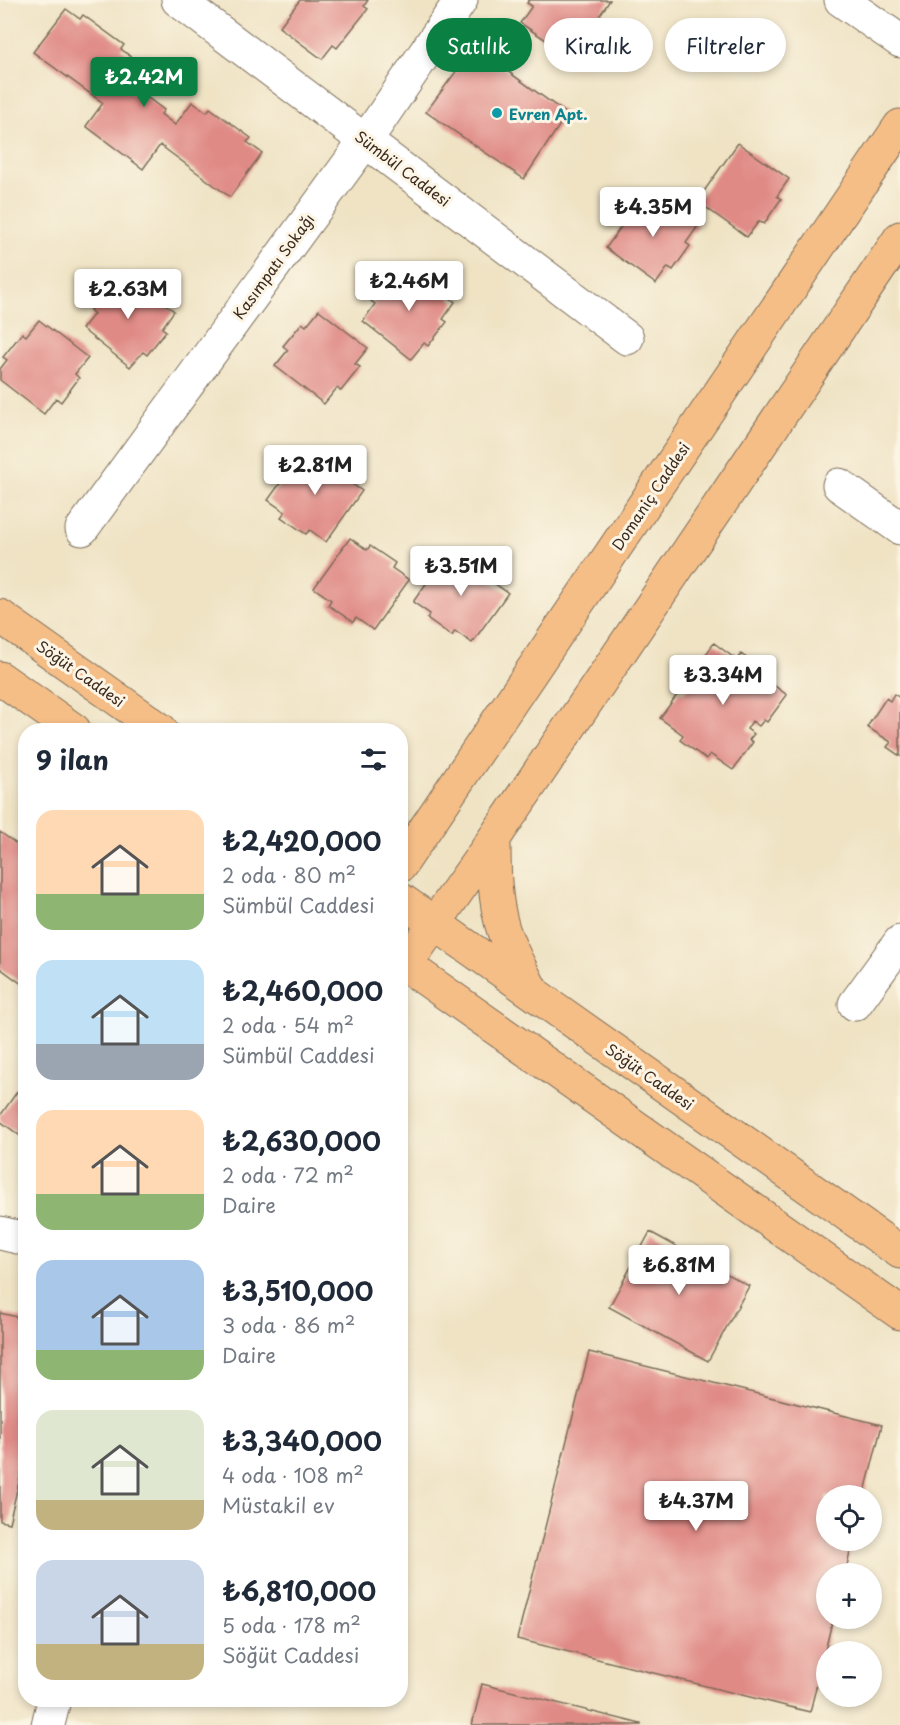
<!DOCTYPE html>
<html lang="tr">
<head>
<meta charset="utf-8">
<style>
	:root { --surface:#fff; --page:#f6f6f7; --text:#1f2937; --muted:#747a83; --accent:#0b8043 }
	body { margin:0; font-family:"Playpen Sans",sans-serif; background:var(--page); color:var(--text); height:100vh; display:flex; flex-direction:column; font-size:22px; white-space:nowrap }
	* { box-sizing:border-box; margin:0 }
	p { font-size:20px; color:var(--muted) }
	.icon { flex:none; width:33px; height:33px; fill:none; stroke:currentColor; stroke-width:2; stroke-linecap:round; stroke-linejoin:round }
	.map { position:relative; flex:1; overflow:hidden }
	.panel { position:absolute; left:18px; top:723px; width:390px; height:984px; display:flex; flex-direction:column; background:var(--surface); border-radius:24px; box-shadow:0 3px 9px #0003 }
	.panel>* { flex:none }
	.hud { position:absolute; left:426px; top:18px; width:384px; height:54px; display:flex; gap:12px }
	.fabs { position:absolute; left:816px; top:1485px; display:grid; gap:12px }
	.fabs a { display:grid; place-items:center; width:66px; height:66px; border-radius:50%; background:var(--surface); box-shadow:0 3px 9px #0003; font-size:30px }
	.price { position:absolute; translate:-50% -51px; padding:0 14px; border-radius:6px; background:#fff; color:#222; font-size:20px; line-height:39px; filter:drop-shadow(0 2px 3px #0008) }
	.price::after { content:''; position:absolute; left:50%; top:36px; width:18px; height:14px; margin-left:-9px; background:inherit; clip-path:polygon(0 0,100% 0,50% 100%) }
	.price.selected { background:var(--accent); color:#fff }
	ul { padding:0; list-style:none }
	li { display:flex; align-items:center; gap:18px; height:150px; padding:0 18px }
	li span { display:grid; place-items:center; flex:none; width:168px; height:120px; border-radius:18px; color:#555 }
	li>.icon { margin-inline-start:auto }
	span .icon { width:72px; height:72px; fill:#fffc; stroke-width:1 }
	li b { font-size:26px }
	h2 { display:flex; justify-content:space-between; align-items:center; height:72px; padding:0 18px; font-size:26px }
	.pill { padding:0 21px; border-radius:27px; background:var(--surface); box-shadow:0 3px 9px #0003; font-size:21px; line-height:54px }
	.pill.selected { background:var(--accent); color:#fff }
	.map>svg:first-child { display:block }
	.building { fill:#e08a86 }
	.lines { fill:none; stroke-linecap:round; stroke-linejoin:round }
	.minor-casing { stroke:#7a6b58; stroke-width:35 }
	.major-casing { stroke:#7a6b58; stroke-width:35 }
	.minor { stroke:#fff; stroke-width:33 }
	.major { stroke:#f6be87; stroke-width:33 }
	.culture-dot { fill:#0f9aa8; stroke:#fcf5e5; stroke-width:2 }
	.labels { text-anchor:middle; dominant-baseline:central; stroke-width:6; stroke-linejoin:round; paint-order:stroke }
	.culture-label { font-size:15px; font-weight:bold; fill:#0d838f; stroke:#fcf5e5; text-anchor:start }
	.street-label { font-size:15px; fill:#3b2a1e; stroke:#fcf5e5 }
</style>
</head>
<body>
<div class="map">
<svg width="900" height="1725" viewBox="0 0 900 1725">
	<rect width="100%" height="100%" fill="#fcf5e5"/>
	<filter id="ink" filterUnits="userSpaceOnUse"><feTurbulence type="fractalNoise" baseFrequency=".0167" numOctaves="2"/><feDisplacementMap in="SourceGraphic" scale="12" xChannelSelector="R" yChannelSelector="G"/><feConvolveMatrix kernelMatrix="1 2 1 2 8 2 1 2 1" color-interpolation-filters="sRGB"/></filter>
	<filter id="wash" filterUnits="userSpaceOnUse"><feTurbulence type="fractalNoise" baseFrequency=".008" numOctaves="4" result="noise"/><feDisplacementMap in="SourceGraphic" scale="24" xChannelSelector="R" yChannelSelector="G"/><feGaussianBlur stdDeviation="1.35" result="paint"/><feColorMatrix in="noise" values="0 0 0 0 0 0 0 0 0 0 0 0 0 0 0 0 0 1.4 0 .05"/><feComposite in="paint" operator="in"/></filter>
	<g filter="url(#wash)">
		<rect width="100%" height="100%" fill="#efe3c4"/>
		<g id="blocks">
			<!-- building -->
			<path class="building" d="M300,0H368L364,6L368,9L337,48L333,45L322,59L279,27Z
				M529,0H610L600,15L605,18L588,43L583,40L572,57L520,23L532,6L527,3Z
				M66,9L80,19L83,15L124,45L121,49L135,60L118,83L133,94L136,89L164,110L161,114L175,125L192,102L207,112L210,108L251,138L247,142L262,153L230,197L160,145L143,169L86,126L103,103L33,52Z
				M474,47L567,114L524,179L426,112Z
				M738,143L789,179L777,196L781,199L764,224L759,221L747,237L697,201Z
				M647,190L698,226L686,243L690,246L673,270L668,267L656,284L606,248Z
				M406,264L455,302L443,319L447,322L428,346L424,343L411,359L363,321L375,304L371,301L389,277L394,281Z
				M125,273L174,311L162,328L166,331L147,355L143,352L130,367L82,329L94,314L90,310L108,286L113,290Z
				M319,310L368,348L355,364L360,367L341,391L337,388L324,404L275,366L288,350L283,346L302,323L306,326Z
				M39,320L88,358L75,374L79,378L61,402L56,398L44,414L0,380V369L7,360L3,357L22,333L26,336Z
				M304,450L320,462L324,457L349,475L345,479L362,491L326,542L310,530L306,534L281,517L285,512L268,500Z
				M350,538L367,550L370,546L395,563L392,568L409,580L373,630L356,618L353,622L328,605L331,600L314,588Z
				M449,551L466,563L469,558L494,576L491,581L508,593L472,643L455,631L452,636L427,618L430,614L413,602Z
				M714,643L737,660L741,654L767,673L764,678L787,695L767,722L764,720L759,726L752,721L747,729L754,734L749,740L753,742L733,770L710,754L706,759L680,740L683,735L660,718L680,691L684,693L698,674L694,671Z
				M894,694L900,698V756L887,747L891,742L867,727L886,698L890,701Z
				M0,832L26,851V987L0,968Z
				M26,1079V1140L0,1121V1116Z
				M650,1232L749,1286L708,1361L609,1307Z
				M0,1313L26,1319V1453L9,1523L0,1521Z
				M589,1352L882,1425L864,1496H826V1540H853L845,1574H826V1618H833L810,1712L517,1639Z
				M482,1684L641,1724V1725H472Z"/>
		</g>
	</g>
	<g filter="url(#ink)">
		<use href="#blocks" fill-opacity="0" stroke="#7a6b58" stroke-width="1.5"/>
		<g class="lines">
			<defs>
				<path id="minor" d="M178,0L627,338
					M841,0L900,41
					M839,485L900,528
					M82,529L366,140L461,0
					M855,1004L900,942
					M0,1233L26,1239
					M48,1725L54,1700"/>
				<path id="major" d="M0,616L161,730
					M0,678L74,730
					M494,839C494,869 494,899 503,929C510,950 521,970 531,989
					M400,866L900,126
					M400,899L900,1252
					M400,961L900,1313
					M406,964L487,849L900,238"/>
			</defs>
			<!-- minor casing -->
			<use href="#minor" class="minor-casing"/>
			<!-- major casing -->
			<use href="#major" class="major-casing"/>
			<!-- minor -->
			<use href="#minor" class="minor"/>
			<!-- major -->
			<use href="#major" class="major"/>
		</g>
	</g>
	<!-- markers -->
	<circle class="culture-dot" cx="497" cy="113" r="6"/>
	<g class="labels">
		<!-- culture labels -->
		<g class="culture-label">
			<text x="509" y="113">Evren Apt.</text>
		</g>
		<!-- street labels -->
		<g class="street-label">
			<text transform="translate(403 168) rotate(37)">Sümbül Caddesi</text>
			<text transform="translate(273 266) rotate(-54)">Kasımpatı Sokağı</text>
			<text transform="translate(650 496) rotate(-56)">Domaniç Caddesi</text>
			<text transform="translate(81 673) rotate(35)">Söğüt Caddesi</text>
			<text transform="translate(650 1076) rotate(35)">Söğüt Caddesi</text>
		</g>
	</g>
</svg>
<div class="fabs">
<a><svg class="icon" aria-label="locate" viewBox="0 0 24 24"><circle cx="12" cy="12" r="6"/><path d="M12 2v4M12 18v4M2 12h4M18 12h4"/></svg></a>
<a>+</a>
<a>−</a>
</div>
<b class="price selected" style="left:144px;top:108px">₺2.42M</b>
<b class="price" style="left:653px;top:238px">₺4.35M</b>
<b class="price" style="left:409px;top:312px">₺2.46M</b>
<b class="price" style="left:128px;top:320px">₺2.63M</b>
<b class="price" style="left:315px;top:496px">₺2.81M</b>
<b class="price" style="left:461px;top:597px">₺3.51M</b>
<b class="price" style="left:723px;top:706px">₺3.34M</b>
<b class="price" style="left:679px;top:1296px">₺6.81M</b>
<b class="price" style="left:696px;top:1532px">₺4.37M</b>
<div class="hud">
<a class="pill selected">Satılık</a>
<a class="pill">Kiralık</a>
<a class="pill">Filtreler</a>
</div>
<section class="panel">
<h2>9 ilan<svg class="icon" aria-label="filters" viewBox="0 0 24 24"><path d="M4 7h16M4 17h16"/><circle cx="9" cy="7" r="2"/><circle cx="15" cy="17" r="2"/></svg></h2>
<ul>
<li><span style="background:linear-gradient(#ffd9b3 70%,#8fb573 0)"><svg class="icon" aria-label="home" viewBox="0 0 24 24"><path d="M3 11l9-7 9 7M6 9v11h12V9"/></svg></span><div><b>₺2,420,000</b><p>2 oda · 80 m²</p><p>Sümbül Caddesi</p></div></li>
<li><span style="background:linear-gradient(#bfe0f5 70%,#9aa5b1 0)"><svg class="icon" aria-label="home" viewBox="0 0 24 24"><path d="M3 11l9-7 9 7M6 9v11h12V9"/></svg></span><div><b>₺2,460,000</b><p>2 oda · 54 m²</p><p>Sümbül Caddesi</p></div></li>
<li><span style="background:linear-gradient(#ffd9b3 70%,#8fb573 0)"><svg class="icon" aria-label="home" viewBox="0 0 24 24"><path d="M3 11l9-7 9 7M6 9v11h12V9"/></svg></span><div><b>₺2,630,000</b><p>2 oda · 72 m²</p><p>Daire</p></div></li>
<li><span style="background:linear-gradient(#a9c7e8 75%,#8fb573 0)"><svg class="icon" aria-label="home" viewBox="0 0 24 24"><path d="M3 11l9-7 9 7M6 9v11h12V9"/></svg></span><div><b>₺3,510,000</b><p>3 oda · 86 m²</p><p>Daire</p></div></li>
<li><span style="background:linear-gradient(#dfe7d0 75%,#c2b280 0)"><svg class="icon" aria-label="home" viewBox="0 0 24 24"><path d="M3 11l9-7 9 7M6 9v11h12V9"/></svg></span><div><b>₺3,340,000</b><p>4 oda · 108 m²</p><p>Müstakil ev</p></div></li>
<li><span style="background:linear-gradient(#c9d6e8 70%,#c2b280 0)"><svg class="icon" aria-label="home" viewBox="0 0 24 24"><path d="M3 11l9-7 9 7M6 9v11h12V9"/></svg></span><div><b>₺6,810,000</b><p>5 oda · 178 m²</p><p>Söğüt Caddesi</p></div></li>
</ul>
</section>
</div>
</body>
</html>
